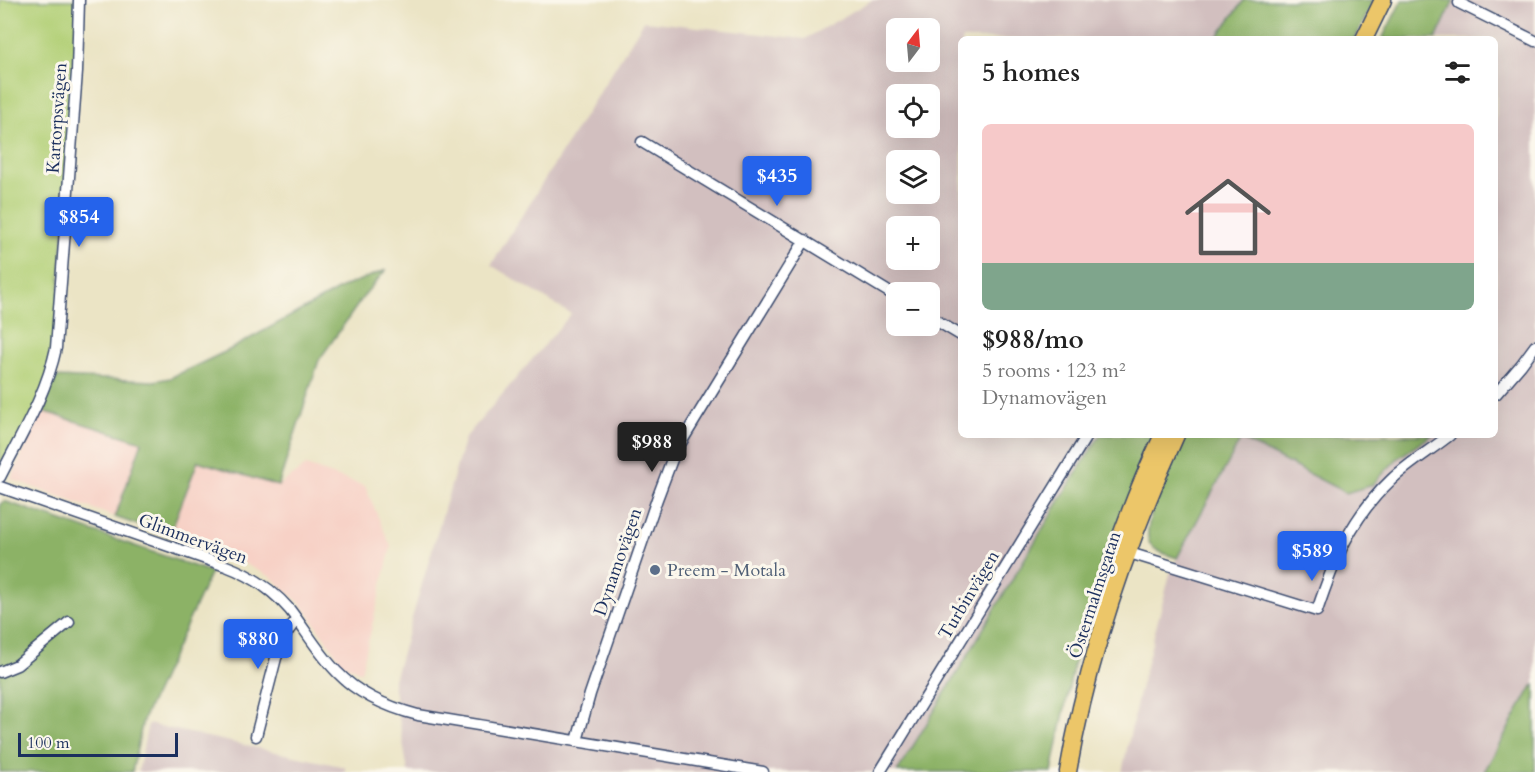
<!DOCTYPE html>
<html lang="en">
<head>
<meta charset="utf-8">
<style>
	:root { --surface:#fff; --page:#f6f6f6; --text:#222; --muted:#767676; --line:#e0e0e0; --accent:#2563eb }
	body { margin:0; font-family:Cardo,serif; background:var(--page); color:var(--text); height:100vh; display:flex; flex-direction:column; font-size:22px; white-space:nowrap }
	* { box-sizing:border-box; margin:0 }
	p { font-size:20px; color:var(--muted) }
	.icon { flex:none; width:33px; height:33px; fill:none; stroke:currentColor; stroke-width:2; stroke-linecap:round; stroke-linejoin:round }
	.map { position:relative; flex:1; overflow:hidden }
	.sheet { position:absolute; left:958px; top:36px; width:540px; height:402px; display:flex; flex-direction:column; background:var(--surface); border-radius:9px; box-shadow:0 6px 24px #0002 }
	.sheet>* { flex:none }
	.needle { width:39px; rotate:16deg }
	.controls { position:absolute; left:886px; top:18px; display:grid; gap:12px }
	.controls a { display:grid; place-items:center; width:54px; height:54px; border-radius:9px; background:var(--surface); box-shadow:0 6px 24px #0002; font-size:30px }
	.scale { position:absolute; left:18px; bottom:15px; width:160px; box-sizing:border-box; padding-left:6px; border:3px solid #1b2f5e; border-top:0; font-size:16px; line-height:21px; white-space:nowrap; color:#1b2f5e; -webkit-text-stroke:4px #fbf7ec; paint-order:stroke }
	.price { position:absolute; translate:-50% -51px; padding:0 14px; border-radius:6px; background:var(--accent); color:#fff; font-size:20px; line-height:39px; filter:drop-shadow(0 2px 3px #0008) }
	.price::after { content:''; position:absolute; left:50%; top:36px; width:18px; height:14px; margin-left:-9px; background:inherit; clip-path:polygon(0 0,100% 0,50% 100%) }
	.price.on { background:#222; color:#fff }
	ul { padding:0; list-style:none }
	li { display:grid; align-content:center; gap:12px; height:318px; padding:0 24px }
	li+li { border-top:2px solid var(--line) }
	li span { display:grid; place-items:center; height:186px; border-radius:9px; color:#555 }
	li>.icon { margin-inline-start:auto }
	span .icon { width:108px; height:108px; fill:#fffc; stroke-width:1 }
	li b { font-size:26px }
	h2 { display:flex; justify-content:space-between; align-items:center; height:72px; padding:0 24px; font-size:26px }
	.map>svg:first-child { display:block }
	.built { fill:#f7d1c6 }
	.industrial { fill:#d2bfbf; fill-rule:evenodd }
	.green { fill:#b1cf75; stroke:#667f6a; stroke-width:1.5 }
	.forest { fill:#8cb266; stroke:#547062; stroke-width:1.5 }
	.lines { fill:none; stroke-linecap:round; stroke-linejoin:round }
	.minor-casing { stroke:#3a4a6d; stroke-width:13 }
	.primary-casing { stroke:#3a4a6d; stroke-width:19 }
	.minor { stroke:#fff; stroke-width:10 }
	.primary { stroke:#ecc669; stroke-width:16 }
	.service-dot { fill:#5c6f8a; stroke:#fbf7ec; stroke-width:2 }
	.labels { text-anchor:middle; dominant-baseline:central; stroke-width:6; stroke-linejoin:round; paint-order:stroke }
	.street-label { font-size:18px; fill:#1b2f5e; stroke:#fbf7ec }
	.service-label { font-size:18px; fill:#4e5e75; stroke:#fbf7ec; text-anchor:start }
</style>
</head>
<body>
<div class="map">
<svg width="1535" height="772" viewBox="0 0 1535 772">
	<rect width="100%" height="100%" fill="#fbf7ec"/>
	<filter id="ink" filterUnits="userSpaceOnUse"><feTurbulence type="fractalNoise" baseFrequency=".0167" numOctaves="2"/><feDisplacementMap in="SourceGraphic" scale="12" xChannelSelector="R" yChannelSelector="G"/><feConvolveMatrix kernelMatrix="1 2 1 2 8 2 1 2 1" color-interpolation-filters="sRGB"/></filter>
	<filter id="wash" filterUnits="userSpaceOnUse"><feTurbulence type="fractalNoise" baseFrequency=".008" numOctaves="4" result="noise"/><feDisplacementMap in="SourceGraphic" scale="24" xChannelSelector="R" yChannelSelector="G"/><feGaussianBlur stdDeviation="1.35" result="paint"/><feColorMatrix in="noise" values="0 0 0 0 0 0 0 0 0 0 0 0 0 0 0 0 0 1.4 0 .05"/><feComposite in="paint" operator="in"/></filter>
	<g filter="url(#wash)">
		<rect width="100%" height="100%" fill="#ebe4c5"/>
		<!-- built -->
		<path class="built" d="M42,411L142,442L115,517L11,479Z
			M198,461L278,486L306,466L365,486L391,547L361,672L342,663L302,605L271,577L243,563L169,536Z"/>
		<!-- industrial -->
		<path class="industrial" d="M872,0H1244L1216,39H962V435H1100L1062,495L951,685L897,772H408L393,683L465,438L571,314L491,265L644,21L805,39ZM897,28H930V62H897ZM897,94H930V128H897ZM897,160H930V194H897ZM897,226H930V260H897ZM897,292H930V326H897Z
			M1454,0H1535V685L1531,688L1484,772H1122L1139,693L1171,570L1241,439L1346,493L1372,485L1398,458L1432,435H1496V39H1436Z
			M148,724L345,767V772H138Z"/>
		<!-- green -->
		<path class="green" d="M0,0H81L53,372L16,450L0,464Z"/>
		<!-- forest -->
		<path class="forest" d="M1244,0H1374L1355,39H1216Z
			M1402,0H1454L1436,39H1382Z
			M386,270L366,293L319,360L278,486L198,461L169,536L115,517L142,442L42,411L56,377L154,381L170,378L229,350L345,286Z
			M1100,435H1157L1094,592L1074,663L1052,772H897C966,661 1030,546 1100,435Z
			M1184,435H1432L1398,458L1372,485L1346,493L1241,439L1177,558C1168,555 1153,551 1149,542C1141,523 1175,455 1184,435Z
			M4,501L211,572L143,720L132,772H0V504Z
			M1535,685V772H1484L1531,688Z"/>
	</g>
	<g filter="url(#ink)">
		<g class="lines">
			<defs>
				<path id="minor" d="M1459,3L1535,41
					M642,142L897,297
					M930,317L962,336
					M1496,394L1521,365L1535,346
					M0,477C21,435 46,395 56,348L77,72L79,0
					M0,487L226,566C250,575 273,590 290,610C306,631 319,654 337,672C359,695 387,707 418,715L763,772
					M1123,551L1317,611C1334,560 1351,518 1391,480C1409,463 1431,450 1450,435
					M0,672L17,665L69,622
					M256,736L276,658L286,634L296,620
					M577,741L590,694L657,499L674,454L805,240
					M880,772L1087,435"/>
				<path id="primary" d="M1364,39L1383,0
					M1095,616C1113,554 1135,493 1163,435
					M1068,772C1088,655 1127,543 1176,435"/>
			</defs>
			<!-- minor casing -->
			<use href="#minor" class="minor-casing"/>
			<!-- primary casing -->
			<use href="#primary" class="primary-casing"/>
			<!-- minor -->
			<use href="#minor" class="minor"/>
			<!-- primary -->
			<use href="#primary" class="primary"/>
		</g>
	</g>
	<!-- markers -->
	<circle class="service-dot" cx="655" cy="570" r="6"/>
	<g class="labels">
		<!-- street labels -->
		<g class="street-label">
			<text transform="translate(57 118) rotate(-86)">Kartorpsvägen</text>
			<text transform="translate(193 539) rotate(20)">Glimmervägen</text>
			<text transform="translate(618 562) rotate(-71)">Dynamovägen</text>
			<text transform="translate(969 595) rotate(-59)">Turbinvägen</text>
			<text transform="translate(1095 595) rotate(-72)">Östermalmsgatan</text>
		</g>
		<!-- service labels -->
		<g class="service-label">
			<text x="667" y="570">Preem - Motala</text>
		</g>
	</g>
</svg>
<div class="controls">
<a><svg class="needle" viewBox="-14 -14 28 28"><path d="M0-13l5 13h-10z" fill="#e53935"/><path d="M0 13l5-13h-10z" fill="#767676"/></svg></a>
<a><svg class="icon" aria-label="locate" viewBox="0 0 24 24"><circle cx="12" cy="12" r="6"/><path d="M12 2v4M12 18v4M2 12h4M18 12h4"/></svg></a>
<a><svg class="icon" aria-label="layers" viewBox="0 0 24 24"><path d="M12 4l9 5-9 5-9-5zM3 14l9 5 9-5"/></svg></a>
<a>+</a>
<a>−</a>
</div>
<div class="scale">100 m</div>
<b class="price" style="left:777px;top:207px">$435</b>
<b class="price" style="left:79px;top:248px">$854</b>
<b class="price on" style="left:652px;top:473px">$988</b>
<b class="price" style="left:1312px;top:582px">$589</b>
<b class="price" style="left:258px;top:670px">$880</b>
<section class="sheet">
<h2>5 homes<svg class="icon" aria-label="filters" viewBox="0 0 24 24"><path d="M4 7h16M4 17h16"/><circle cx="9" cy="7" r="2"/><circle cx="15" cy="17" r="2"/></svg></h2>
<ul>
<li><span style="background:linear-gradient(#f6c9c9 75%,#7fa58c 0)"><svg class="icon" aria-label="home" viewBox="0 0 24 24"><path d="M3 11l9-7 9 7M6 9v11h12V9"/></svg></span><div><b>$988/mo</b><p>5 rooms · 123 m²</p><p>Dynamovägen</p></div></li>
</ul>
</section>
</div>
</body>
</html>
